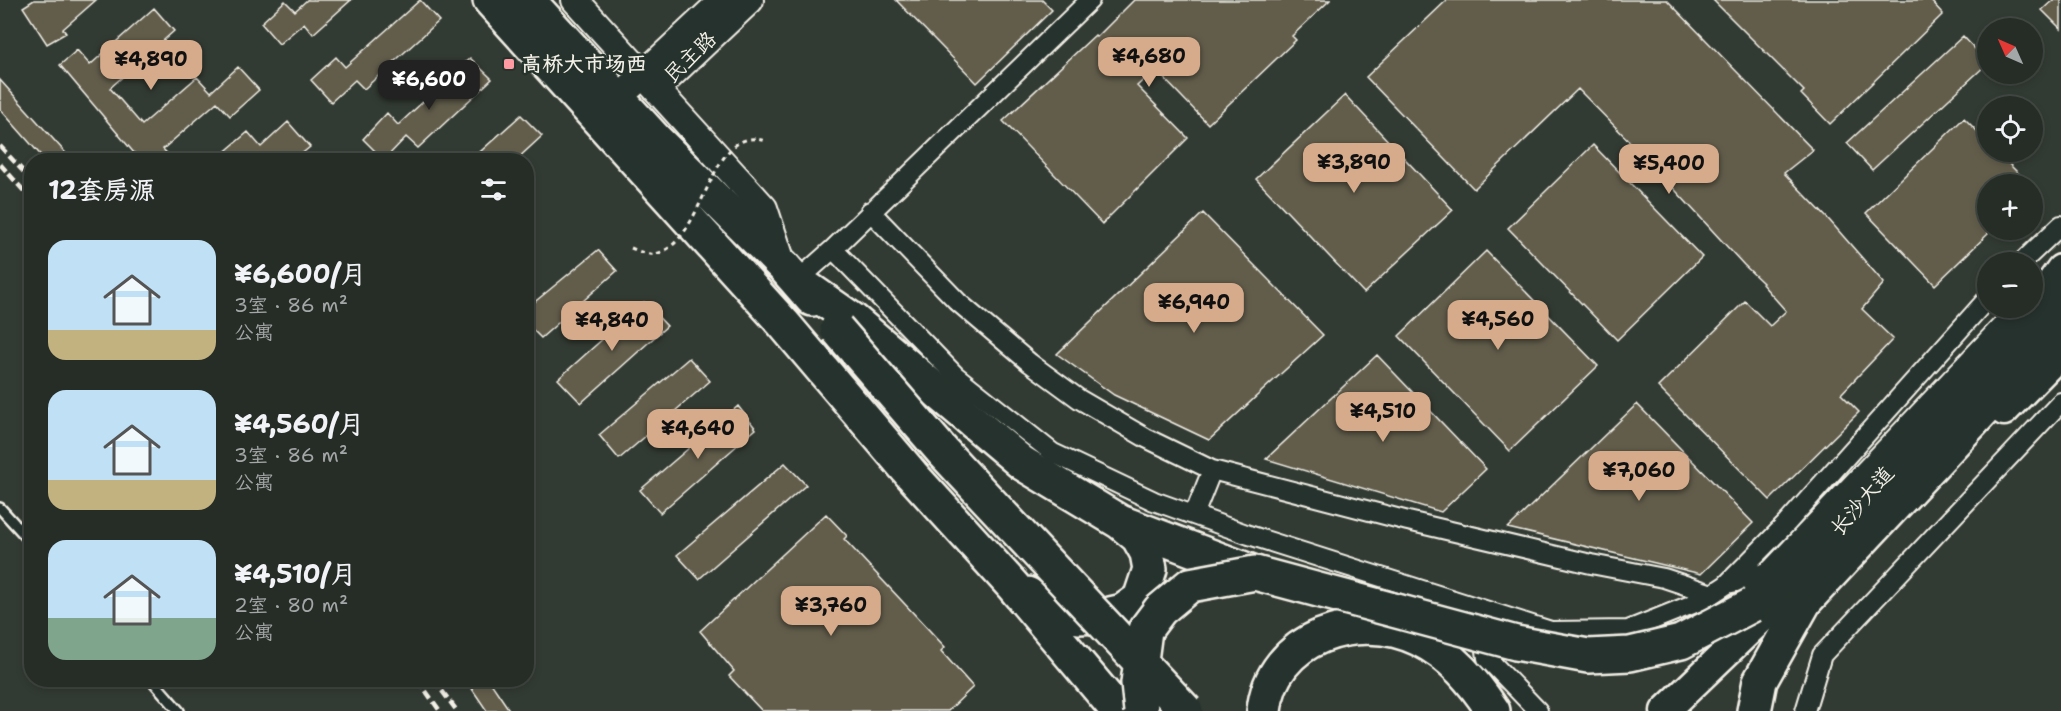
<!DOCTYPE html>
<html lang="zh">
<head>
<meta charset="utf-8">
<style>
	:root { --surface:#262c26; --page:#323832; --text:#f1f3f6; --muted:#a4a7a7; --line:#424843; --accent:#d6ab8b }
	body { margin:0; font-family:"Shantell Sans","LXGW WenKai TC",sans-serif; background:var(--page); color:var(--text); height:100vh; display:flex; flex-direction:column; font-size:22px; white-space:nowrap }
	* { box-sizing:border-box; margin:0 }
	p { font-size:20px; color:var(--muted) }
	.icon { flex:none; width:33px; height:33px; fill:none; stroke:currentColor; stroke-width:2; stroke-linecap:round; stroke-linejoin:round }
	.map { position:relative; flex:1; overflow:hidden }
	.panel { position:absolute; left:24px; top:153px; width:510px; height:534px; display:flex; flex-direction:column; background:var(--surface); border-radius:24px; box-shadow:0 3px 9px #0003,0 0 0 2px var(--line) }
	.panel>* { flex:none }
	.needle { width:39px; rotate:315deg }
	.fabs { position:absolute; left:1977px; top:18px; display:grid; gap:12px }
	.fabs a { display:grid; place-items:center; width:66px; height:66px; border-radius:50%; background:var(--surface); box-shadow:0 3px 9px #0003,0 0 0 2px var(--line); font-size:30px }
	.price { position:absolute; translate:-50% -51px; padding:0 14px; border-radius:12px; background:var(--accent); color:#111; font-size:20px; line-height:39px; filter:drop-shadow(0 2px 3px #0008) }
	.price::after { content:''; position:absolute; left:50%; top:36px; width:18px; height:14px; margin-left:-9px; background:inherit; clip-path:polygon(0 0,100% 0,50% 100%) }
	.price.selected { background:#222; color:#fff }
	ul { padding:0; list-style:none }
	li { display:flex; align-items:center; gap:18px; height:150px; padding:0 24px }
	li span { display:grid; place-items:center; flex:none; width:168px; height:120px; border-radius:18px; color:#555 }
	li>.icon { margin-inline-start:auto }
	span .icon { width:72px; height:72px; fill:#fffc; stroke-width:1 }
	li b { font-size:26px }
	h2 { display:flex; justify-content:space-between; align-items:center; height:72px; padding:0 24px; font-size:26px }
	.map>svg:first-child { display:block }
	.building { fill:#625d4b; stroke:#f4f1e8; stroke-width:1.5 }
	.lines { fill:none; stroke-linecap:round; stroke-linejoin:round }
	.lane-casing { stroke:#f4f1e8; stroke-width:14 }
	.street-casing { stroke:#f4f1e8; stroke-width:22 }
	.secondary-casing { stroke:#f4f1e8; stroke-width:30 }
	.primary-casing { stroke:#f4f1e8; stroke-width:33 }
	.highway-casing { stroke:#f4f1e8; stroke-width:38 }
	.lane { stroke:#26332d; stroke-width:9 }
	.street { stroke:#26332d; stroke-width:18 }
	.secondary { stroke:#26332d; stroke-width:26 }
	.primary { stroke:#26332d; stroke-width:28 }
	.highway { stroke:#26332d; stroke-width:33 }
	.rail { stroke:#f4f1e8; stroke-width:4.5; stroke-dasharray:9 4.5; stroke-linecap:butt }
	.highway-bridge-casing { stroke:#f4f1e8; stroke-width:38; stroke-linecap:butt }
	.path-bridge { stroke:#f4f1e8; stroke-width:3; stroke-dasharray:4.5 4.5; stroke-linecap:butt }
	.highway-bridge { stroke:#26332d; stroke-width:33 }
	.poi-dot { fill:#ff9aa2; stroke:#26332d; stroke-width:2 }
	.labels { text-anchor:middle; dominant-baseline:central; stroke-width:5; stroke-linejoin:round; paint-order:stroke }
	.street-label { font-size:21px; fill:#f4f1e8; stroke:#26332d }
	.poi-label { font-size:21px; font-weight:bold; fill:#f4f1e8; stroke:#26332d; text-anchor:start }
</style>
</head>
<body>
<div class="map">
<svg width="2061" height="711" viewBox="0 0 2061 711">
	<rect width="100%" height="100%" fill="#323b33"/>
	<filter id="ink" filterUnits="userSpaceOnUse"><feTurbulence type="fractalNoise" baseFrequency=".0167" numOctaves="2"/><feDisplacementMap in="SourceGraphic" scale="12" xChannelSelector="R" yChannelSelector="G"/><feConvolveMatrix kernelMatrix="1 2 1 2 8 2 1 2 1" color-interpolation-filters="sRGB"/></filter>
	<g filter="url(#ink)">
		<!-- building -->
		<path class="building" d="M34,0H96L63,29L66,33L47,44L23,7Z
			M307,0H351L313,34L304,23L279,44L261,23L285,1L295,11Z
			M420,0L439,21L364,89L355,80L331,102L311,80L336,57L345,67Z
			M896,0H1042L1052,10L977,83Z
			M1134,0H1330L1292,36L1296,40L1208,124L1155,69L1137,86L1188,138L1102,224L1003,121L1095,35L1097,37Z
			M1447,0H1667L1813,150L1784,173L1830,221L1884,283L1862,309L1893,339L1841,394L1859,412L1770,500L1658,387L1745,301L1770,326L1786,311L1762,284L1763,283L1744,265L1643,155L1578,89L1474,189L1366,77Z
			M1713,0H1930L1943,14L1830,124L1801,94L1804,91Z
			M2053,0H2061V29L2042,10Z
			M154,8L174,31L110,88L142,125L197,77L211,92L238,67L259,90L230,116L217,102L163,149L173,160H140L60,65L77,50L90,65Z
			M1963,36L1988,63L1872,170L1847,143Z
			M470,58L492,79L418,148L406,137L384,160L363,139L387,113L398,125Z
			M0,80L72,160H45L0,109Z
			M1345,95L1453,210L1364,293L1256,179Z
			M521,115L542,136L516,160H471Z
			M1964,118L1988,142V152H1997L2029,184H1988V234L1935,285L1866,213Z
			M288,122L310,147L294,160H215L248,132L261,147Z
			M1593,145L1702,257L1617,340L1508,228Z
			M1203,213L1323,335L1209,440L1114,395L1057,354Z
			M598,250L617,271L541,338L526,323V309Z
			M1486,251L1598,366L1510,451L1399,336Z
			M644,302L667,326L581,403L558,379Z
			M1377,355L1486,469L1441,512L1266,459Z
			M689,358L710,381L619,459L599,435Z
			M1637,404L1753,523L1701,574L1508,528Z
			M738,406L756,429L660,513L640,490Z
			M785,463L806,485L699,579L677,555Z
			M826,514L847,536L844,539L945,647L941,651L973,687L948,711H762L729,676L734,671L700,631Z
			M466,680H489L510,711H487Z"/>
		<g class="lines">
			<defs>
				<path id="lane" d="M0,508L32,543
					M152,680L179,711"/>
				<path id="street" d="M870,211L958,302L1030,363L1079,399L1146,438L1212,470L1408,521L1591,564L1664,578L1712,594
					M833,249L1090,0
					M2022,262L2061,225
					M797,281L833,249L955,375L1053,453L1154,501L1249,535L1551,631L1628,630L1703,600L1726,585L1787,523L1988,298
					M1194,515L1212,470
					M1727,584L1747,580L1770,570L2018,308
					M1483,628L1487,658L1538,711
					M1805,711L1822,655L2061,402"/>
				<path id="secondary" d="M575,0L764,208L783,265
					M631,86L723,0
					M656,89L750,0"/>
				<path id="primary" d="M2031,311L2061,269
					M2004,411L2061,353
					M1665,711L1762,618L1789,588"/>
				<path id="highway" d="M490,0L783,323L912,475L1013,586L1118,711
					M528,0L655,139L785,268L812,299
					M797,281L853,320L1022,463L1120,522L1255,573
					M1027,594L1055,612L1078,617L1101,616L1123,611L1140,599L1150,569L1147,553L1138,537L1120,522
					M1752,605L1797,564L1861,500L1952,401L2061,294
					M1264,711C1271,637 1358,609 1419,639C1452,655 1474,682 1493,711
					M1754,711L1760,681L1805,601L2061,327"/>
			</defs>
			<!-- lane casing -->
			<use href="#lane" class="lane-casing"/>
			<!-- street casing -->
			<use href="#street" class="street-casing"/>
			<!-- secondary casing -->
			<use href="#secondary" class="secondary-casing"/>
			<!-- primary casing -->
			<use href="#primary" class="primary-casing"/>
			<!-- highway casing -->
			<use href="#highway" class="highway-casing"/>
			<!-- lane -->
			<use href="#lane" class="lane"/>
			<!-- street -->
			<use href="#street" class="street"/>
			<!-- secondary -->
			<use href="#secondary" class="secondary"/>
			<!-- primary -->
			<use href="#primary" class="primary"/>
			<!-- highway -->
			<use href="#highway" class="highway"/>
			<!-- rail -->
			<path class="rail" d="M0,146L32,181
				M0,164L32,200
				M418,680L440,711
				M434,680L457,711"/>
			<defs>
				<path id="highway-bridge" d="M837,329L943,452L1186,711
					M1141,711L1138,683L1145,630L1160,610L1190,585L1255,573L1516,643L1588,656L1630,654L1681,642L1752,605"/>
			</defs>
			<!-- highway-bridge casing -->
			<use href="#highway-bridge" class="highway-bridge-casing"/>
			<!-- path-bridge -->
			<path class="path-bridge" d="M631,248C638,251 647,255 654,254C706,246 708,121 765,141"/>
			<!-- highway-bridge -->
			<use href="#highway-bridge" class="highway-bridge"/>
		</g>
	</g>
	<!-- markers -->
	<rect class="poi-dot" x="503" y="58" width="12" height="12" rx="3"/>
	<g class="labels">
		<!-- street labels -->
		<g class="street-label">
			<text transform="translate(690 57) rotate(-44)">民主路</text>
			<text transform="translate(1862 501) rotate(-49)">长沙大道</text>
		</g>
		<!-- poi labels -->
		<g class="poi-label">
			<text x="521" y="64">高桥大市场西</text>
		</g>
	</g>
</svg>
<div class="fabs">
<a><svg class="needle" viewBox="-14 -14 28 28"><path d="M0-13l5 13h-10z" fill="#e53935"/><path d="M0 13l5-13h-10z" fill="#a4a7a7"/></svg></a>
<a><svg class="icon" aria-label="locate" viewBox="0 0 24 24"><circle cx="12" cy="12" r="6"/><path d="M12 2v4M12 18v4M2 12h4M18 12h4"/></svg></a>
<a>+</a>
<a>−</a>
</div>
<b class="price" style="left:1149px;top:88px">¥4,680</b>
<b class="price" style="left:151px;top:91px">¥4,890</b>
<b class="price selected" style="left:429px;top:111px">¥6,600</b>
<b class="price" style="left:1354px;top:194px">¥3,890</b>
<b class="price" style="left:1669px;top:195px">¥5,400</b>
<b class="price" style="left:1194px;top:334px">¥6,940</b>
<b class="price" style="left:1498px;top:351px">¥4,560</b>
<b class="price" style="left:612px;top:352px">¥4,840</b>
<b class="price" style="left:1383px;top:443px">¥4,510</b>
<b class="price" style="left:698px;top:460px">¥4,640</b>
<b class="price" style="left:1639px;top:502px">¥7,060</b>
<b class="price" style="left:831px;top:637px">¥3,760</b>
<section class="panel">
<h2>12套房源<svg class="icon" aria-label="filters" viewBox="0 0 24 24"><path d="M4 7h16M4 17h16"/><circle cx="9" cy="7" r="2"/><circle cx="15" cy="17" r="2"/></svg></h2>
<ul>
<li><span style="background:linear-gradient(#bfe0f5 75%,#c2b280 0)"><svg class="icon" aria-label="home" viewBox="0 0 24 24"><path d="M3 11l9-7 9 7M6 9v11h12V9"/></svg></span><div><b>¥6,600/月</b><p>3室 · 86 m²</p><p>公寓</p></div></li>
<li><span style="background:linear-gradient(#bfe0f5 75%,#c2b280 0)"><svg class="icon" aria-label="home" viewBox="0 0 24 24"><path d="M3 11l9-7 9 7M6 9v11h12V9"/></svg></span><div><b>¥4,560/月</b><p>3室 · 86 m²</p><p>公寓</p></div></li>
<li><span style="background:linear-gradient(#bfe0f5 65%,#7fa58c 0)"><svg class="icon" aria-label="home" viewBox="0 0 24 24"><path d="M3 11l9-7 9 7M6 9v11h12V9"/></svg></span><div><b>¥4,510/月</b><p>2室 · 80 m²</p><p>公寓</p></div></li>
</ul>
</section>
</div>
</body>
</html>
